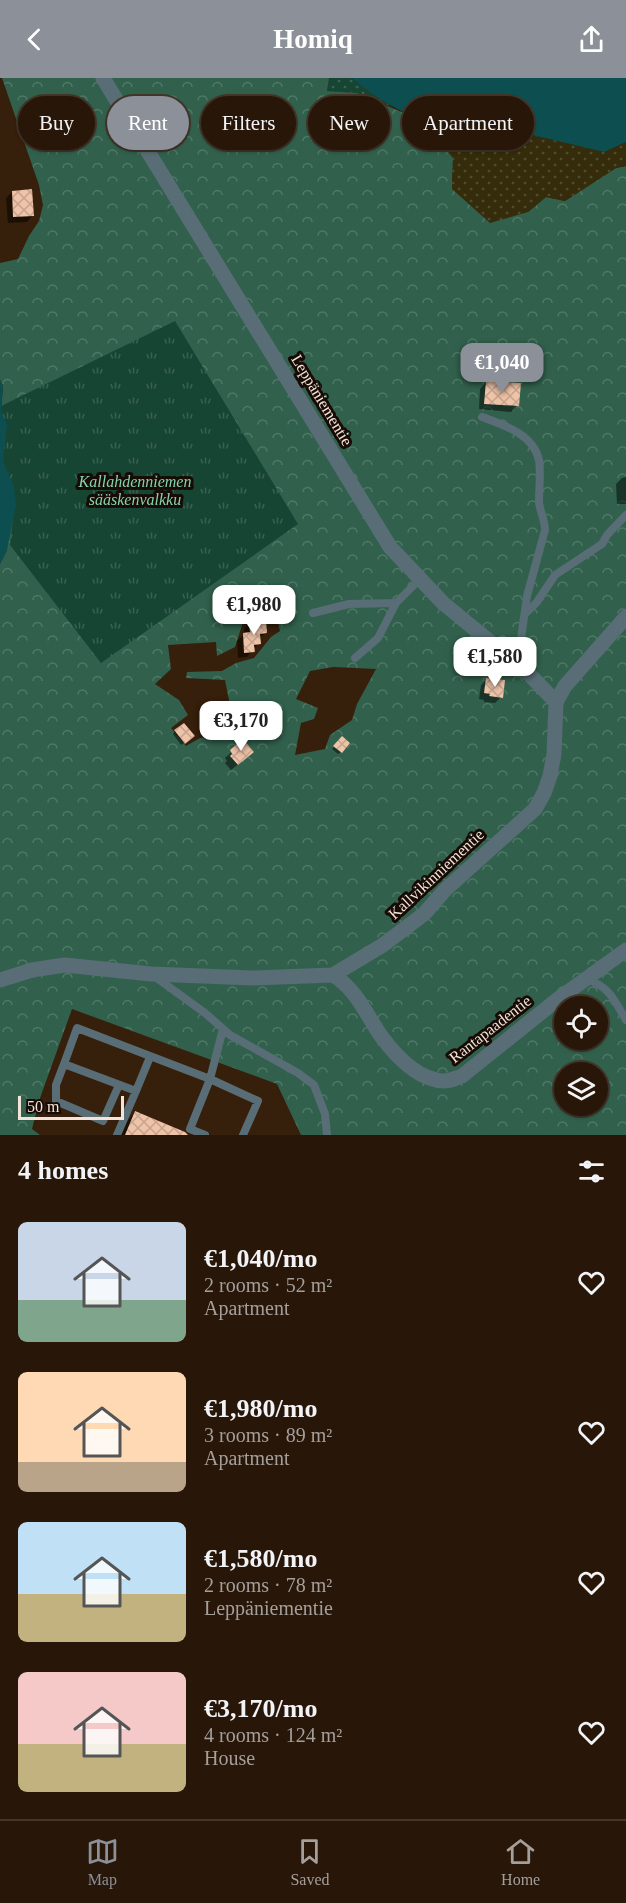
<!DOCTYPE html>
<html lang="en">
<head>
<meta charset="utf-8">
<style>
	:root { --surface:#281708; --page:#302012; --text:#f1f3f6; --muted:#a59f9c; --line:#443629; --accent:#8c9099 }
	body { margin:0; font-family:Georgia,serif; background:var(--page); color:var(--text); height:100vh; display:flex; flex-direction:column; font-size:22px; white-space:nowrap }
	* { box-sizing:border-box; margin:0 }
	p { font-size:20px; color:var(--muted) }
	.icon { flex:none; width:33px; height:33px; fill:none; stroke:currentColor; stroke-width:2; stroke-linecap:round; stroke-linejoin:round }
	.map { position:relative; height:1057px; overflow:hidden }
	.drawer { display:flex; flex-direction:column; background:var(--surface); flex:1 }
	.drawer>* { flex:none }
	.hud { position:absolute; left:18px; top:18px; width:591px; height:54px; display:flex; gap:12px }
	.tools { position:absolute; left:554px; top:918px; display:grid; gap:12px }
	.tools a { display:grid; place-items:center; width:54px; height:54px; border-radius:50%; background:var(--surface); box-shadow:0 2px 4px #0004,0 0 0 2px var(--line); font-size:30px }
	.scale { position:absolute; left:18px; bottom:15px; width:106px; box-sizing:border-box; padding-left:6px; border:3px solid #f4e3d8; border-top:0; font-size:16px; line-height:21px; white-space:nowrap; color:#f4e3d8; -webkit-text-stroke:4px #160b05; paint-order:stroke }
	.price { position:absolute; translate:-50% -51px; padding:0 14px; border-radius:12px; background:#fff; color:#222; font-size:20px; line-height:39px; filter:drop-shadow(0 2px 3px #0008) }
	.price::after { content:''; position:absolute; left:50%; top:36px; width:18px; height:14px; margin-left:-9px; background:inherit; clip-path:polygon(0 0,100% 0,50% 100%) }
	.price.active { background:var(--accent); color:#fff }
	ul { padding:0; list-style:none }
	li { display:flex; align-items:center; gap:18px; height:150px; padding:0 18px }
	li span { display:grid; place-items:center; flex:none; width:168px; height:120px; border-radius:9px; color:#555 }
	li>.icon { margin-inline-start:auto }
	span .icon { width:72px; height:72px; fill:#fffc; stroke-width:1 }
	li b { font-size:26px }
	h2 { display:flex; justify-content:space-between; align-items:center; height:72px; padding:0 18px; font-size:26px }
	.tag { padding:0 21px; border-radius:27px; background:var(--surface); box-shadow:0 2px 4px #0004,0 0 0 2px var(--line); font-size:21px; line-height:54px }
	.tag.active { background:var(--accent); color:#fff }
	header { display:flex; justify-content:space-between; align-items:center; height:78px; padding:0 18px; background:var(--accent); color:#fff; font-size:27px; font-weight:600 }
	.menu { display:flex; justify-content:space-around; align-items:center; height:84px; border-top:2px solid var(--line); background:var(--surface); font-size:16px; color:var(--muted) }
	.menu a { display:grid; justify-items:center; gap:3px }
	.menu .active { color:var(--accent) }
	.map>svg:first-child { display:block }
	.grass { fill:url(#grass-dots) }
	.forest { fill:url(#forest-crowns); fill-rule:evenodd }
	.sand { fill:url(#sand-dots) }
	.park { fill:url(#park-tufts) }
	.water { fill:#0d4f51 }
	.shadow { fill:#0007 }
	.building { fill:url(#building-cross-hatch) }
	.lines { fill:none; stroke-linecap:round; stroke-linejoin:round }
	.service { stroke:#586d75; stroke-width:8 }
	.minor { stroke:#586d75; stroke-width:15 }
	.labels { text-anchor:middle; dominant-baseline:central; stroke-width:6; stroke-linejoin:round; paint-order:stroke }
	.street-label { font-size:16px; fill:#f4e3d8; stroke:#160b05 }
	.park-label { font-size:16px; font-style:italic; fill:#85d3b0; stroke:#160b05 }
</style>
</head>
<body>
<header><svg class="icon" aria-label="back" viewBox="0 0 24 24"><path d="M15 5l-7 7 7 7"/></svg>Homiq<svg class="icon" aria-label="share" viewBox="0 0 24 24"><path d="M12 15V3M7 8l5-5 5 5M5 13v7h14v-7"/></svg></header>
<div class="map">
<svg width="626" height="1057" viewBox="0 0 626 1057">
	<defs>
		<pattern id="grass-dots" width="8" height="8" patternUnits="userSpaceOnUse" patternTransform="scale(1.5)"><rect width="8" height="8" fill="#174533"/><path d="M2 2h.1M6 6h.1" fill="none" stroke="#396050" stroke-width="1.8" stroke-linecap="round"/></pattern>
		<pattern id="forest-crowns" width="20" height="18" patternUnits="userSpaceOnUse" patternTransform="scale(1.5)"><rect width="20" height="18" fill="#31614d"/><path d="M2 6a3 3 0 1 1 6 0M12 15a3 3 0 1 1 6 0" fill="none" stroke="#4f7866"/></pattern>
		<pattern id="sand-dots" width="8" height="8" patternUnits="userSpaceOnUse" patternTransform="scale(1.5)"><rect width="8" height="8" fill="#342c0b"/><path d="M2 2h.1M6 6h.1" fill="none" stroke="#524a2e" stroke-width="1.8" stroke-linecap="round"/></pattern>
		<pattern id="park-tufts" width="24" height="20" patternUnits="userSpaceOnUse" patternTransform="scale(1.5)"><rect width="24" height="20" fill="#174533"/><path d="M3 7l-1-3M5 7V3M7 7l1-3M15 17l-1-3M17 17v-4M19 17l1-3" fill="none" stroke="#396050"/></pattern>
		<pattern id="building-cross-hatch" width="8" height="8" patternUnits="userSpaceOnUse" patternTransform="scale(1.5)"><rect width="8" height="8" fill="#eec3a7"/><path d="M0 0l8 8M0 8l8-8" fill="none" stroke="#c5a38e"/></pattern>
	</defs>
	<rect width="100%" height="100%" fill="#361f0b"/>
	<!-- grass -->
	<path class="grass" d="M329,0H352L366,12L393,29L357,15L327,13Z"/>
	<!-- forest -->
	<path class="forest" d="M2,0H329L327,13L357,15L425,44L446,35L462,34L465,44L483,57L446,70L453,80L452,111L528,134L546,119L565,123L616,90L626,88V1057H301L277,1006L72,931L39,1023L32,1051L40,1057H0V486L7,472V347L1,332L3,308L0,302V185L18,181L29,158L39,143L43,127L39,107ZM261,530L276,537L280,553L271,559L254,580L236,585L222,593L187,594L186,600L225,602L229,622L221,647L212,658L200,660L186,668L171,650L188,637L179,622L155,606L171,591L168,567L216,564L217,578L235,569L245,538ZM333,589L376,591L357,626L352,642L330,657L325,671L295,677L301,645L314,641L318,630L296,621L310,593ZM564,928H597V962H564ZM564,994H597V1028H564Z"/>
	<!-- sand -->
	<path class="sand" d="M507,51L604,74L626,64V88L616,90L565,123L546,119L528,134L490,145L452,111L453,80L445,70L483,57L500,58Z"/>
	<!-- park -->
	<path class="park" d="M175,243L298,446L101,585L10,467L13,441L0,374L1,328Z"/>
	<!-- water -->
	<path class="water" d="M352,0H626V64L604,74L507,51L500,58C481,57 469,53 462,34L446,35L425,44C398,32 374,20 352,0Z
		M0,302L3,308L1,332L7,347L3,383L14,409L16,427L7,472L0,486Z"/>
	<!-- shadow -->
	<path class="shadow" d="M12,114L33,137L27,144L8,145L6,120Z
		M486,304L518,327L511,334L479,331L480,311Z
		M626,399V426H617L616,406L622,400Z
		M250,545L265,555L259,561V565L247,579L238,580L237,563L244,556V551Z
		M487,601L501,619L495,625L484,624V622L479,621L481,607Z
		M175,653L190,661L181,667L173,656Z
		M342,660L341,674L338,676L332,671Z
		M243,663L246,680L231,692L225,685L227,683L225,680Z
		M135,1035L186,1057H119L124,1046Z"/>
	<!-- building -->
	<path class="building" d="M32,111L34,138L13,139L12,113Z
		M486,303L521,305L519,328L484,326Z
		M266,542L267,555L260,556L261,566L254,567L255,574L244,575L243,555L250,554L249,544Z
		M486,600L505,602L503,620L489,618L490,616L484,615Z
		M184,645L195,658L185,666L174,652Z
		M342,658L350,665L342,675L333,668Z
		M243,661L254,674L238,687L230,678L232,676L230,672Z
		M135,1033L185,1054L188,1057H125Z"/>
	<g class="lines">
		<!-- service -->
		<path class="service" d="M482,339C504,347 533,356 539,382C541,396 539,411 539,424C540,434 545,442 545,452L527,518L519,575V588
			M313,535L349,526L396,525
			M525,536L537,524L555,497L602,466L607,457L626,437
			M355,580L378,560L396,525L421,500
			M154,898L205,935L230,957L298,995L314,1007L325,1036L327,1057
			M586,901C609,908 614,922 626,942
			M223,951L210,1001L258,1023L243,1057
			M150,979L136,1013L64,986L77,950L210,1001L190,1051L205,1057
			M64,986L56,1007V1023L103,1043L119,1007
			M117,1057L136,1013"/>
		<!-- minor -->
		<path class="minor" d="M103,0L390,469L443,525L528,595L556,624
			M333,897C357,912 366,936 381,958C395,977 418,1002 444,1003C450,1003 456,1000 462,998L558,921L626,872
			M0,902L32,892L65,887L151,896L253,900L333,897L383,867L424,836L445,812L535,731L544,715L550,698L554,676L556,624L565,608L626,539"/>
	</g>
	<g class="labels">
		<!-- street labels -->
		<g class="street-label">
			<text transform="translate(322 322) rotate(59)">Leppäniementie</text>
			<text transform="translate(436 796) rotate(-43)">Kallvikinniementie</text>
			<text transform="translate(490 951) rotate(-38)">Rantapaadentie</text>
		</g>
		<!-- park labels -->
		<g class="park-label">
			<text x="135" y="403">Kallahdenniemen<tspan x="135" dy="18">sääskenvalkku</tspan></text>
		</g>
	</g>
</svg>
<div class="tools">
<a><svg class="icon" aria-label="locate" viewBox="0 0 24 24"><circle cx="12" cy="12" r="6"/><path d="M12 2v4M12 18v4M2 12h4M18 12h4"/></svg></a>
<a><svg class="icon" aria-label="layers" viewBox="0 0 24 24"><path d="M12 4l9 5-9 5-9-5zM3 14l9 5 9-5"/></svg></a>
</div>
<div class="scale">50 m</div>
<b class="price active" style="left:502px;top:316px">€1,040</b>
<b class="price" style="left:254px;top:558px">€1,980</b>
<b class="price" style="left:495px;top:610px">€1,580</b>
<b class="price" style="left:241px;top:674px">€3,170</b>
<div class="hud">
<a class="tag">Buy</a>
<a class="tag active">Rent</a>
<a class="tag">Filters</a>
<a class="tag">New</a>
<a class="tag">Apartment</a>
</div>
</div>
<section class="drawer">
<h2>4 homes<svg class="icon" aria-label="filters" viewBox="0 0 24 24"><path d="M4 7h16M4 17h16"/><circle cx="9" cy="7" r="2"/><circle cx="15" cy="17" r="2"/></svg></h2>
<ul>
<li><span style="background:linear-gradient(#c9d6e8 65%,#7fa58c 0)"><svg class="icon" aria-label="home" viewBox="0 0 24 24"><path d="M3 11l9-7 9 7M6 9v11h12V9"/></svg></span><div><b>€1,040/mo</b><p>2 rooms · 52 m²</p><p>Apartment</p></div><svg class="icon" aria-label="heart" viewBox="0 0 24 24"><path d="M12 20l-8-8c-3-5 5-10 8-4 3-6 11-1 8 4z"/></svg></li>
<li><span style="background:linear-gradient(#ffd9b3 75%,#b9a48a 0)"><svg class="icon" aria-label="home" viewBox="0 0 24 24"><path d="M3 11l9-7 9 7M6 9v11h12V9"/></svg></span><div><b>€1,980/mo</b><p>3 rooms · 89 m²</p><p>Apartment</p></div><svg class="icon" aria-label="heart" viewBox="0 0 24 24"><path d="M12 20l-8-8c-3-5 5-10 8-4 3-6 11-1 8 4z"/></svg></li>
<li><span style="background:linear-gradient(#bfe0f5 60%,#c2b280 0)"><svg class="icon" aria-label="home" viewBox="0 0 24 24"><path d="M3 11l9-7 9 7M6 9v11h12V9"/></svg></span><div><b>€1,580/mo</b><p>2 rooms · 78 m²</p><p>Leppäniementie</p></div><svg class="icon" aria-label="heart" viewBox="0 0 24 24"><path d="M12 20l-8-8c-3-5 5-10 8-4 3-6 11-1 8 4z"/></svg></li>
<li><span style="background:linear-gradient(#f6c9c9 60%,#c2b280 0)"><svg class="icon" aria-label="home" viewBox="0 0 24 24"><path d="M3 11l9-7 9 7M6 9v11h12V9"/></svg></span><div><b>€3,170/mo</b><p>4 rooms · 124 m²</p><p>House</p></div><svg class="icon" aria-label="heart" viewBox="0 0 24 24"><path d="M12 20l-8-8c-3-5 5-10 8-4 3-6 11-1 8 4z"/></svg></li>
</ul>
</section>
<nav class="menu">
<a class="active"><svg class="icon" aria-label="map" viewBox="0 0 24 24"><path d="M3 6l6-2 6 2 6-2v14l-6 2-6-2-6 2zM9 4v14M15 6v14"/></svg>Map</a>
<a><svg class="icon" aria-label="saved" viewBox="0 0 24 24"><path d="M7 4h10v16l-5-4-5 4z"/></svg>Saved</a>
<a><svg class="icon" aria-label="home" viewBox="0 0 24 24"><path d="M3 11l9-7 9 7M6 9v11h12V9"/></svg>Home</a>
</nav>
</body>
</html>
